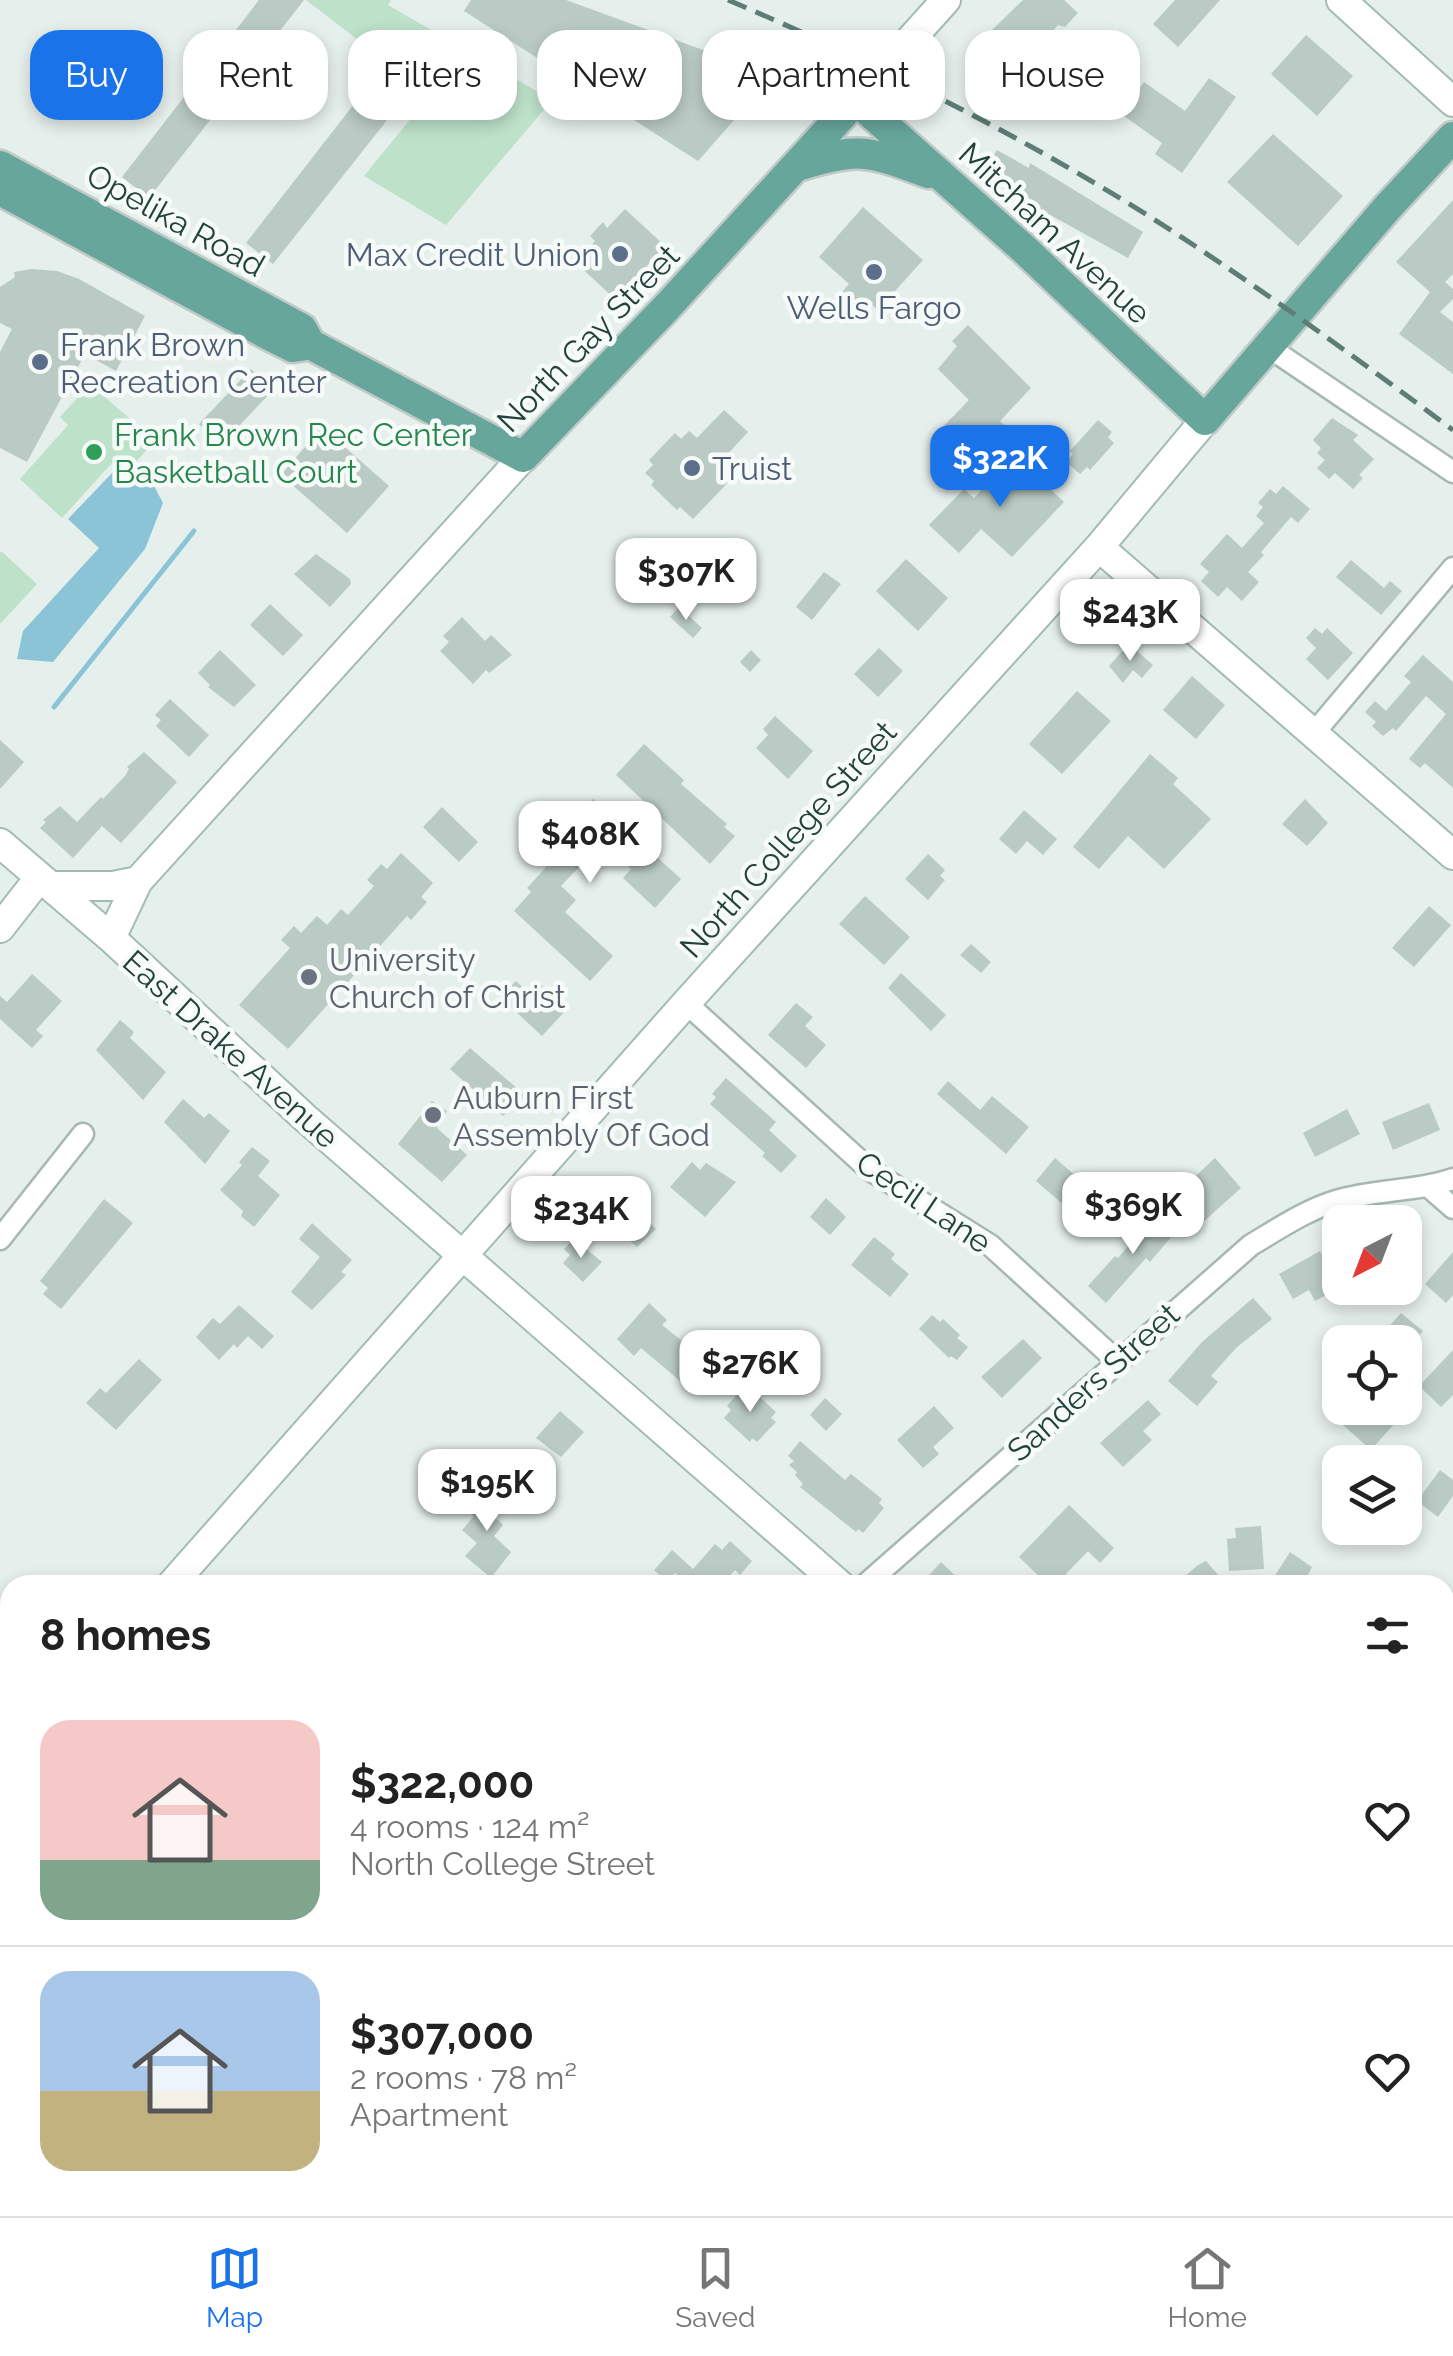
<!DOCTYPE html>
<html lang="en">
<head>
<meta charset="utf-8">
<style>
	:root { --surface:#fff; --page:#f2f2f2; --text:#222; --muted:#767676; --line:#e0e0e0; --accent:#1a73e8 }
	body { margin:0; font-family:Raleway,sans-serif; background:var(--page); color:var(--text); height:100vh; display:flex; flex-direction:column; font-size:38px; white-space:nowrap }
	* { box-sizing:border-box; margin:0 }
	p { font-size:32px; color:var(--muted) }
	.icon { flex:none; width:55px; height:55px; fill:none; stroke:currentColor; stroke-width:2; stroke-linecap:round; stroke-linejoin:round }
	.map { position:relative; flex:1; overflow:hidden }
	.sheet { position:absolute; left:0px; top:1575px; width:1455px; height:642px; display:flex; flex-direction:column; background:var(--surface); border-radius:30px 30px 0 0; box-shadow:0 5px 15px #0003 }
	.sheet>* { flex:none }
	.guide { position:absolute; left:30px; top:30px; width:1395px; height:90px; display:flex; gap:20px }
	.needle { width:65px; rotate:222deg }
	.fabs { position:absolute; left:1322px; top:1205px; display:grid; gap:20px }
	.fabs a { display:grid; place-items:center; width:100px; height:100px; border-radius:20px; background:var(--surface); box-shadow:0 5px 15px #0003; font-size:50px }
	.price { position:absolute; translate:-50% -85px; padding:0 22px; border-radius:20px; background:#fff; color:#222; font-size:32px; line-height:65px; filter:drop-shadow(0 2px 5px #0008) }
	.price::after { content:''; position:absolute; left:50%; top:60px; width:30px; height:22px; margin-left:-15px; background:inherit; clip-path:polygon(0 0,100% 0,50% 100%) }
	.price.on { background:var(--accent); color:#fff }
	ul { padding:0; list-style:none }
	li { display:flex; align-items:center; gap:30px; height:250px; padding:0 40px }
	li+li { border-top:2px solid var(--line) }
	li span { display:grid; place-items:center; flex:none; width:280px; height:200px; border-radius:30px; color:#555 }
	li>.icon { margin-inline-start:auto }
	span .icon { width:120px; height:120px; fill:#fffc; stroke-width:1 }
	li b { font-size:42px }
	h2 { display:flex; justify-content:space-between; align-items:center; height:120px; padding:0 40px; font-size:42px }
	.pill { padding:0 35px; border-radius:30px; background:var(--surface); box-shadow:0 5px 15px #0003; font-size:35px; line-height:90px }
	.pill.on { background:var(--accent); color:#fff }
	.menu { display:flex; justify-content:space-around; align-items:center; height:140px; border-top:2px solid var(--line); background:var(--surface); font-size:28px; color:var(--muted) }
	.menu a { display:grid; justify-items:center; gap:5px }
	.menu .on { color:var(--accent) }
	.map>svg:first-child { display:block }
	.green { fill:#bde1c9 }
	.water { fill:#8bc4d6 }
	.lines { fill:none; stroke-linecap:round; stroke-linejoin:round }
	.stream { stroke:#8bc4d6; stroke-width:5 }
	.building { fill:#bacac4 }
	.street-casing { stroke:#a7b8b3; stroke-width:25 }
	.secondary-casing { stroke:#a3bbb4; stroke-width:32 }
	.primary-casing { stroke:#c1cac8; stroke-width:35 }
	.street { stroke:#fff; stroke-width:20 }
	.secondary { stroke:#fff; stroke-width:28 }
	.primary { stroke:#67a69b; stroke-width:30 }
	.rail { stroke:#5e7d77; stroke-width:5; stroke-dasharray:20 10; stroke-linecap:butt }
	.service-dot { fill:#5c6f8a; stroke:#f6fbf9; stroke-width:4 }
	.leisure-dot { fill:#2e9e5b; stroke:#f6fbf9; stroke-width:4 }
	.worship-dot { fill:#6b7280; stroke:#f6fbf9; stroke-width:4 }
	.labels { text-anchor:middle; dominant-baseline:central; stroke-width:9; stroke-linejoin:round; paint-order:stroke }
	.street-label { font-size:32px; fill:#23423c; stroke:#f6fbf9 }
	.service-label { font-size:32px; fill:#4e5e75; stroke:#f6fbf9; text-anchor:start }
	.leisure-label { font-size:32px; fill:#27864d; stroke:#f6fbf9; text-anchor:start }
	.worship-label { font-size:32px; fill:#5b616d; stroke:#f6fbf9; text-anchor:start }
</style>
</head>
<body>
<div class="map">
<svg width="1453" height="2216" viewBox="0 0 1453 2216">
	<rect width="100%" height="100%" fill="#e5efeb"/>
	<!-- green -->
	<path class="green" d="M306,0H391L388,5L552,100L446,225L364,176L430,95Z
		M90,384L155,441L123,476L111,464L62,518L20,479L68,425L60,417Z
		M1,551L37,584L0,624V553Z"/>
	<!-- water -->
	<path class="water" d="M114,471L125,480L138,473L154,486L163,503L145,549L53,662L17,659L23,631L99,548L68,519Z"/>
	<g class="lines">
		<!-- stream -->
		<path class="stream" d="M54,707L194,531"/>
	</g>
	<!-- building -->
	<path class="building" d="M259,0H304L149,198L122,177Z
		M471,0H566L714,54L758,93L698,161L464,11Z
		M1023,0H1064L1078,13L1065,27L1058,25L1037,49L1078,83L1066,97L1029,66L1021,76L1005,62L1013,53L989,33Z
		M1175,0H1220L1178,47L1153,24Z
		M1306,35L1353,76L1317,116L1271,74Z
		M765,43L790,54L775,68L757,52Z
		M375,77L403,100L273,264L246,243Z
		M1209,78L1236,97L1182,173L1155,154L1162,143L1121,114L1144,82L1185,111Z
		M1273,134L1343,196L1298,246L1227,182Z
		M997,150L1029,168L1030,163L1143,232L1128,258L1014,195L1018,191L985,171Z
		M1453,200V274L1445,282L1453,289V299L1440,312L1453,322V374L1399,334L1430,292L1396,262Z
		M863,207L923,260L878,310L866,300L845,324L828,309L849,284L819,257Z
		M625,209L665,246L647,266L651,271L645,277L639,284L634,279L616,300L575,262L595,241L590,236L603,222L607,228Z
		M31,269L57,271L79,279L145,316L116,371L85,354L27,462L0,448V352L12,329L0,323V287L15,277L14,272Z
		M968,325L1031,388L1000,421L1024,444L1008,462L983,439L960,462L934,436L969,400L938,369L957,346L952,341Z
		M251,369L273,390L221,445L199,424Z
		M724,410L748,432L724,458L739,471L693,519L680,507L677,510L651,485L654,481L645,473L653,465L649,460L675,433L681,439L689,431L697,438Z
		M1332,418L1358,435L1353,440L1374,459L1359,475L1363,478L1353,489L1335,473L1329,479L1317,468L1325,460L1317,453L1321,448L1313,440Z
		M1098,420L1112,432L1108,437L1114,443L1090,470L1087,467L1080,474L1066,462L1073,454L1070,451Z
		M322,427L389,486L347,533L281,475Z
		M1014,455L1064,502L1012,557L981,529L959,553L929,525L964,489L974,498Z
		M1283,486L1310,509L1298,523L1291,517L1261,552L1264,555L1248,572L1259,582L1242,601L1227,587L1218,597L1201,581L1209,572L1200,564L1227,534L1242,548L1264,523L1256,516L1263,507L1258,503L1270,489L1276,494Z
		M316,554L350,579L351,584L330,607L294,574Z
		M906,559L948,598L918,631L876,591Z
		M1351,560L1384,588L1390,581L1402,591L1381,615L1336,577Z
		M824,572L841,584L812,620L796,607Z
		M270,604L303,635L283,656L250,625Z
		M679,607L702,628L693,638L670,617Z
		M462,617L485,641L491,635L512,655L489,673L486,670L473,684L440,651L449,642L443,636Z
		M1315,628L1322,634L1327,628L1353,653L1328,680L1306,659L1316,648L1306,638Z
		M1129,644L1153,665L1142,678L1133,670L1123,683L1109,666Z
		M879,648L903,671L878,697L854,674Z
		M220,650L256,685L234,707L208,687L210,685L198,673Z
		M751,650L761,660L750,672L740,662Z
		M1423,655L1453,682V788L1425,763L1420,768L1409,759L1446,714L1426,696L1396,731L1393,728L1383,736L1372,726L1376,722L1365,712L1375,701L1386,711L1411,682L1404,676Z
		M1192,676L1225,705L1196,739L1163,710Z
		M1077,691L1111,721L1062,774L1029,744Z
		M170,699L209,735L189,757L156,726L161,720L155,715Z
		M775,716L813,751L788,779L756,748L768,735L763,729Z
		M0,740L24,762L0,789Z
		M644,744L684,780L681,784L727,824L724,827L735,836L710,864L616,775Z
		M144,752L177,782L121,843L102,826L73,858L40,828L46,822L43,820L60,806L77,822L101,797L103,799L125,776L129,769L127,767Z
		M1150,754L1178,778L1173,784L1211,819L1164,869L1128,836L1099,869L1073,847Z
		M593,799L681,879L655,908L623,878L631,869L602,843L561,886L576,900L565,912L613,956L590,981L514,911L531,892L527,888L558,854L554,851L581,823L576,818Z
		M1305,799L1328,823L1307,846L1282,824Z
		M442,807L478,842L459,862L423,827Z
		M1024,810L1057,839L1043,855L1027,841L1016,854L999,839Z
		M401,853L433,883L421,897L427,902L411,920L407,916L288,1049L239,1005L290,948L281,940L294,926L301,933L317,916L327,925L341,909L348,915L374,886L367,880L381,864L387,869Z
		M928,854L945,870L940,876L945,880L928,900L905,879Z
		M865,896L910,937L884,965L839,924Z
		M1429,906L1451,925L1414,967L1392,948Z
		M971,944L991,962L981,973L960,955Z
		M901,973L946,1015L931,1031L888,988Z
		M32,974L62,1001L36,1030L43,1036L32,1048L0,1019V996L7,1002Z
		M516,981L530,994L539,983L567,1009L542,1036L500,997Z
		M796,1003L813,1017L805,1026L826,1045L806,1068L768,1035Z
		M120,1020L134,1032L130,1038L166,1072L143,1100L96,1050Z
		M470,1048L526,1096L503,1116L450,1069Z
		M726,1078L776,1122L769,1130L797,1156L781,1173L762,1156L765,1153L710,1104L716,1097L712,1094Z
		M948,1081L980,1110L992,1096L1029,1127L1006,1154L937,1094Z
		M183,1099L204,1118L209,1113L230,1131L205,1164L164,1122Z
		M432,1101L447,1111L437,1128L467,1155L442,1182L398,1144Z
		M1429,1103L1440,1130L1393,1150L1382,1122Z
		M1347,1109L1360,1134L1315,1157L1303,1133Z
		M252,1147L270,1161L258,1176L280,1195L254,1227L241,1216L243,1211L220,1190L242,1165L239,1162Z
		M1055,1158L1092,1190L1072,1212L1036,1181Z
		M1215,1158L1241,1188L1202,1223L1176,1194Z
		M692,1162L700,1170L706,1163L736,1182L705,1217L670,1187Z
		M617,1191L656,1229L637,1247L598,1211Z
		M826,1198L846,1217L830,1235L810,1217Z
		M104,1199L133,1223L61,1309L43,1294L48,1288L40,1281Z
		M1156,1212L1177,1230L1150,1262L1146,1258L1106,1303L1088,1286L1115,1256L1118,1258Z
		M312,1223L352,1260L341,1272L346,1275L312,1310L291,1292L320,1257L299,1239Z
		M874,1237L895,1254L891,1259L909,1274L890,1297L851,1265Z
		M574,1239L602,1262L583,1282L563,1263L570,1255L564,1249Z
		M1320,1251L1334,1275L1323,1281L1330,1293L1315,1301L1309,1290L1293,1299L1279,1274Z
		M1453,1252V1295L1446,1303L1425,1284Z
		M1253,1298L1272,1319L1236,1348L1211,1376L1218,1382L1197,1406L1168,1381L1202,1342Z
		M649,1303L667,1320L662,1325L706,1360L685,1385L641,1348L634,1356L617,1339Z
		M239,1305L274,1336L262,1349L248,1336L237,1348L234,1344L219,1360L196,1337L213,1318L220,1324Z
		M1401,1313L1423,1331L1413,1342H1375Z
		M932,1315L940,1322L943,1319L960,1335L957,1338L968,1347L957,1360L951,1356L949,1358L919,1329Z
		M1023,1339L1042,1358L1002,1398L981,1377Z
		M1453,1350V1395L1441,1407L1419,1386Z
		M139,1359L162,1380L116,1430L86,1403L100,1388L106,1393Z
		M750,1388L776,1412L771,1418L776,1422L757,1442L752,1438L750,1442L724,1418L731,1410L727,1406L740,1391L744,1395Z
		M825,1398L842,1414L826,1431L810,1415Z
		M1148,1400L1161,1414L1143,1431L1152,1440L1123,1467L1100,1443Z
		M934,1406L954,1428L933,1447L939,1454L923,1468L897,1440Z
		M1372,1408H1378L1395,1423L1371,1450L1343,1425L1357,1409L1364,1416Z
		M560,1411L584,1432L561,1457L536,1438Z
		M800,1441L845,1480L851,1474L882,1499L879,1503L884,1508L863,1533L858,1529L856,1532L800,1487L803,1484L795,1475L797,1472L789,1465L794,1461L788,1456Z
		M1440,1470L1453,1480V1496L1438,1517L1417,1501Z
		M490,1488L506,1502L494,1516L503,1525L494,1536L511,1552L491,1578L465,1556L477,1543L462,1530L474,1516L469,1512Z
		M1069,1505L1114,1548L1100,1563L1088,1551L1064,1576L1073,1585H1048L1019,1557Z
		M1261,1526L1264,1569L1229,1571L1227,1539L1236,1538L1235,1528Z
		M730,1541L752,1561L740,1575L735,1570L721,1585H678L683,1580L675,1573L667,1582L654,1570L672,1550L693,1569L715,1544L722,1550Z
		M1290,1552L1312,1567L1303,1585H1269Z
		M1206,1561L1227,1585H1175L1198,1565Z
		M941,1562L965,1585H920Z"/>
	<g class="lines">
		<defs>
			<path id="street" d="M1267,346L1453,472
				M1314,733L1453,568
				M686,1003L870,1170L990,1245L1117,1361
				M1429,1187L1453,1208
				M0,1239L83,1134
				M865,1585L1251,1245C1278,1229 1306,1210 1336,1201C1375,1189 1415,1192 1453,1179
				M1445,1804L1453,1795
				M212,2208L222,2216
				M989,2208L992,2216
				M398,2216L399,2208
				M1173,2216L1175,2208"/>
			<path id="secondary" d="M1341,0L1453,102
				M856,100L946,0
				M1099,547L1453,855
				M0,843L111,938L304,1117L840,1585
				M51,886H113L138,881
				M0,928L40,877
				M111,938L138,881L523,457
				M171,1585L686,1003L1099,547L1205,420
				M0,1779L10,1768
				M1445,2121L1453,2128"/>
			<path id="primary" d="M801,165C862,146 870,152 929,173
				M0,166L302,329L310,344L523,457L667,307L856,100L1025,250L1205,420L1387,208L1453,137
				M0,190L267,334L293,347L307,345"/>
		</defs>
		<!-- street casing -->
		<use href="#street" class="street-casing"/>
		<!-- secondary casing -->
		<use href="#secondary" class="secondary-casing"/>
		<!-- primary casing -->
		<use href="#primary" class="primary-casing"/>
		<!-- street -->
		<use href="#street" class="street"/>
		<!-- secondary -->
		<use href="#secondary" class="secondary"/>
		<!-- primary -->
		<use href="#primary" class="primary"/>
		<!-- rail -->
		<path class="rail" d="M728,0C886,67 1049,149 1192,244C1281,303 1367,366 1453,430"/>
	</g>
	<!-- markers -->
	<g class="service-dot">
		<circle cx="620" cy="254" r="10"/>
		<circle cx="874" cy="272" r="10"/>
		<circle cx="40" cy="362" r="10"/>
		<circle cx="692" cy="468" r="10"/>
	</g>
	<circle class="leisure-dot" cx="94" cy="452" r="10"/>
	<g class="worship-dot">
		<circle cx="309" cy="977" r="10"/>
		<circle cx="433" cy="1115" r="10"/>
	</g>
	<g class="labels">
		<!-- street labels -->
		<g class="street-label">
			<text transform="translate(176 220) rotate(29)">Opelika Road</text>
			<text transform="translate(1055 233) rotate(43)">Mitcham Avenue</text>
			<text transform="translate(588 338) rotate(-46)">North Gay Street</text>
			<text transform="translate(788 839) rotate(-48)">North College Street</text>
			<text transform="translate(231 1049) rotate(42)">East Drake Avenue</text>
			<text transform="translate(924 1202) rotate(34)">Cecil Lane</text>
			<text transform="translate(1093 1382) rotate(-42)">Sanders Street</text>
		</g>
		<!-- service labels -->
		<g class="service-label">
			<text x="600" y="254" text-anchor="end">Max Credit Union</text>
			<text x="874" y="307" text-anchor="middle">Wells Fargo</text>
			<text x="60" y="344">Frank Brown<tspan x="60" dy="37">Recreation Center</tspan></text>
			<text x="712" y="468">Truist</text>
		</g>
		<!-- leisure labels -->
		<g class="leisure-label">
			<text x="114" y="434">Frank Brown Rec Center<tspan x="114" dy="37">Basketball Court</tspan></text>
		</g>
		<!-- worship labels -->
		<g class="worship-label">
			<text x="329" y="959">University<tspan x="329" dy="37">Church of Christ</tspan></text>
			<text x="453" y="1097">Auburn First<tspan x="453" dy="37">Assembly Of God</tspan></text>
		</g>
	</g>
</svg>
<div class="fabs">
<a><svg class="needle" viewBox="-14 -14 28 28"><path d="M0-13l5 13h-10z" fill="#e53935"/><path d="M0 13l5-13h-10z" fill="#767676"/></svg></a>
<a><svg class="icon" aria-label="locate" viewBox="0 0 24 24"><circle cx="12" cy="12" r="6"/><path d="M12 2v4M12 18v4M2 12h4M18 12h4"/></svg></a>
<a><svg class="icon" aria-label="layers" viewBox="0 0 24 24"><path d="M12 4l9 5-9 5-9-5zM3 14l9 5 9-5"/></svg></a>
</div>
<b class="price on" style="left:1000px;top:510px">$322K</b>
<b class="price" style="left:686px;top:623px">$307K</b>
<b class="price" style="left:1130px;top:664px">$243K</b>
<b class="price" style="left:590px;top:886px">$408K</b>
<b class="price" style="left:1133px;top:1257px">$369K</b>
<b class="price" style="left:581px;top:1261px">$234K</b>
<b class="price" style="left:750px;top:1415px">$276K</b>
<b class="price" style="left:487px;top:1534px">$195K</b>
<div class="guide">
<a class="pill on">Buy</a>
<a class="pill">Rent</a>
<a class="pill">Filters</a>
<a class="pill">New</a>
<a class="pill">Apartment</a>
<a class="pill">House</a>
</div>
<section class="sheet">
<h2>8 homes<svg class="icon" aria-label="filters" viewBox="0 0 24 24"><path d="M4 7h16M4 17h16"/><circle cx="9" cy="7" r="2"/><circle cx="15" cy="17" r="2"/></svg></h2>
<ul>
<li><span style="background:linear-gradient(#f6c9c9 70%,#7fa58c 0)"><svg class="icon" aria-label="home" viewBox="0 0 24 24"><path d="M3 11l9-7 9 7M6 9v11h12V9"/></svg></span><div><b>$322,000</b><p>4 rooms · 124 m²</p><p>North College Street</p></div><svg class="icon" aria-label="heart" viewBox="0 0 24 24"><path d="M12 20l-8-8c-3-5 5-10 8-4 3-6 11-1 8 4z"/></svg></li>
<li><span style="background:linear-gradient(#a9c7e8 60%,#c2b280 0)"><svg class="icon" aria-label="home" viewBox="0 0 24 24"><path d="M3 11l9-7 9 7M6 9v11h12V9"/></svg></span><div><b>$307,000</b><p>2 rooms · 78 m²</p><p>Apartment</p></div><svg class="icon" aria-label="heart" viewBox="0 0 24 24"><path d="M12 20l-8-8c-3-5 5-10 8-4 3-6 11-1 8 4z"/></svg></li>
</ul>
</section>
</div>
<nav class="menu">
<a class="on"><svg class="icon" aria-label="map" viewBox="0 0 24 24"><path d="M3 6l6-2 6 2 6-2v14l-6 2-6-2-6 2zM9 4v14M15 6v14"/></svg>Map</a>
<a><svg class="icon" aria-label="saved" viewBox="0 0 24 24"><path d="M7 4h10v16l-5-4-5 4z"/></svg>Saved</a>
<a><svg class="icon" aria-label="home" viewBox="0 0 24 24"><path d="M3 11l9-7 9 7M6 9v11h12V9"/></svg>Home</a>
</nav>
</body>
</html>
